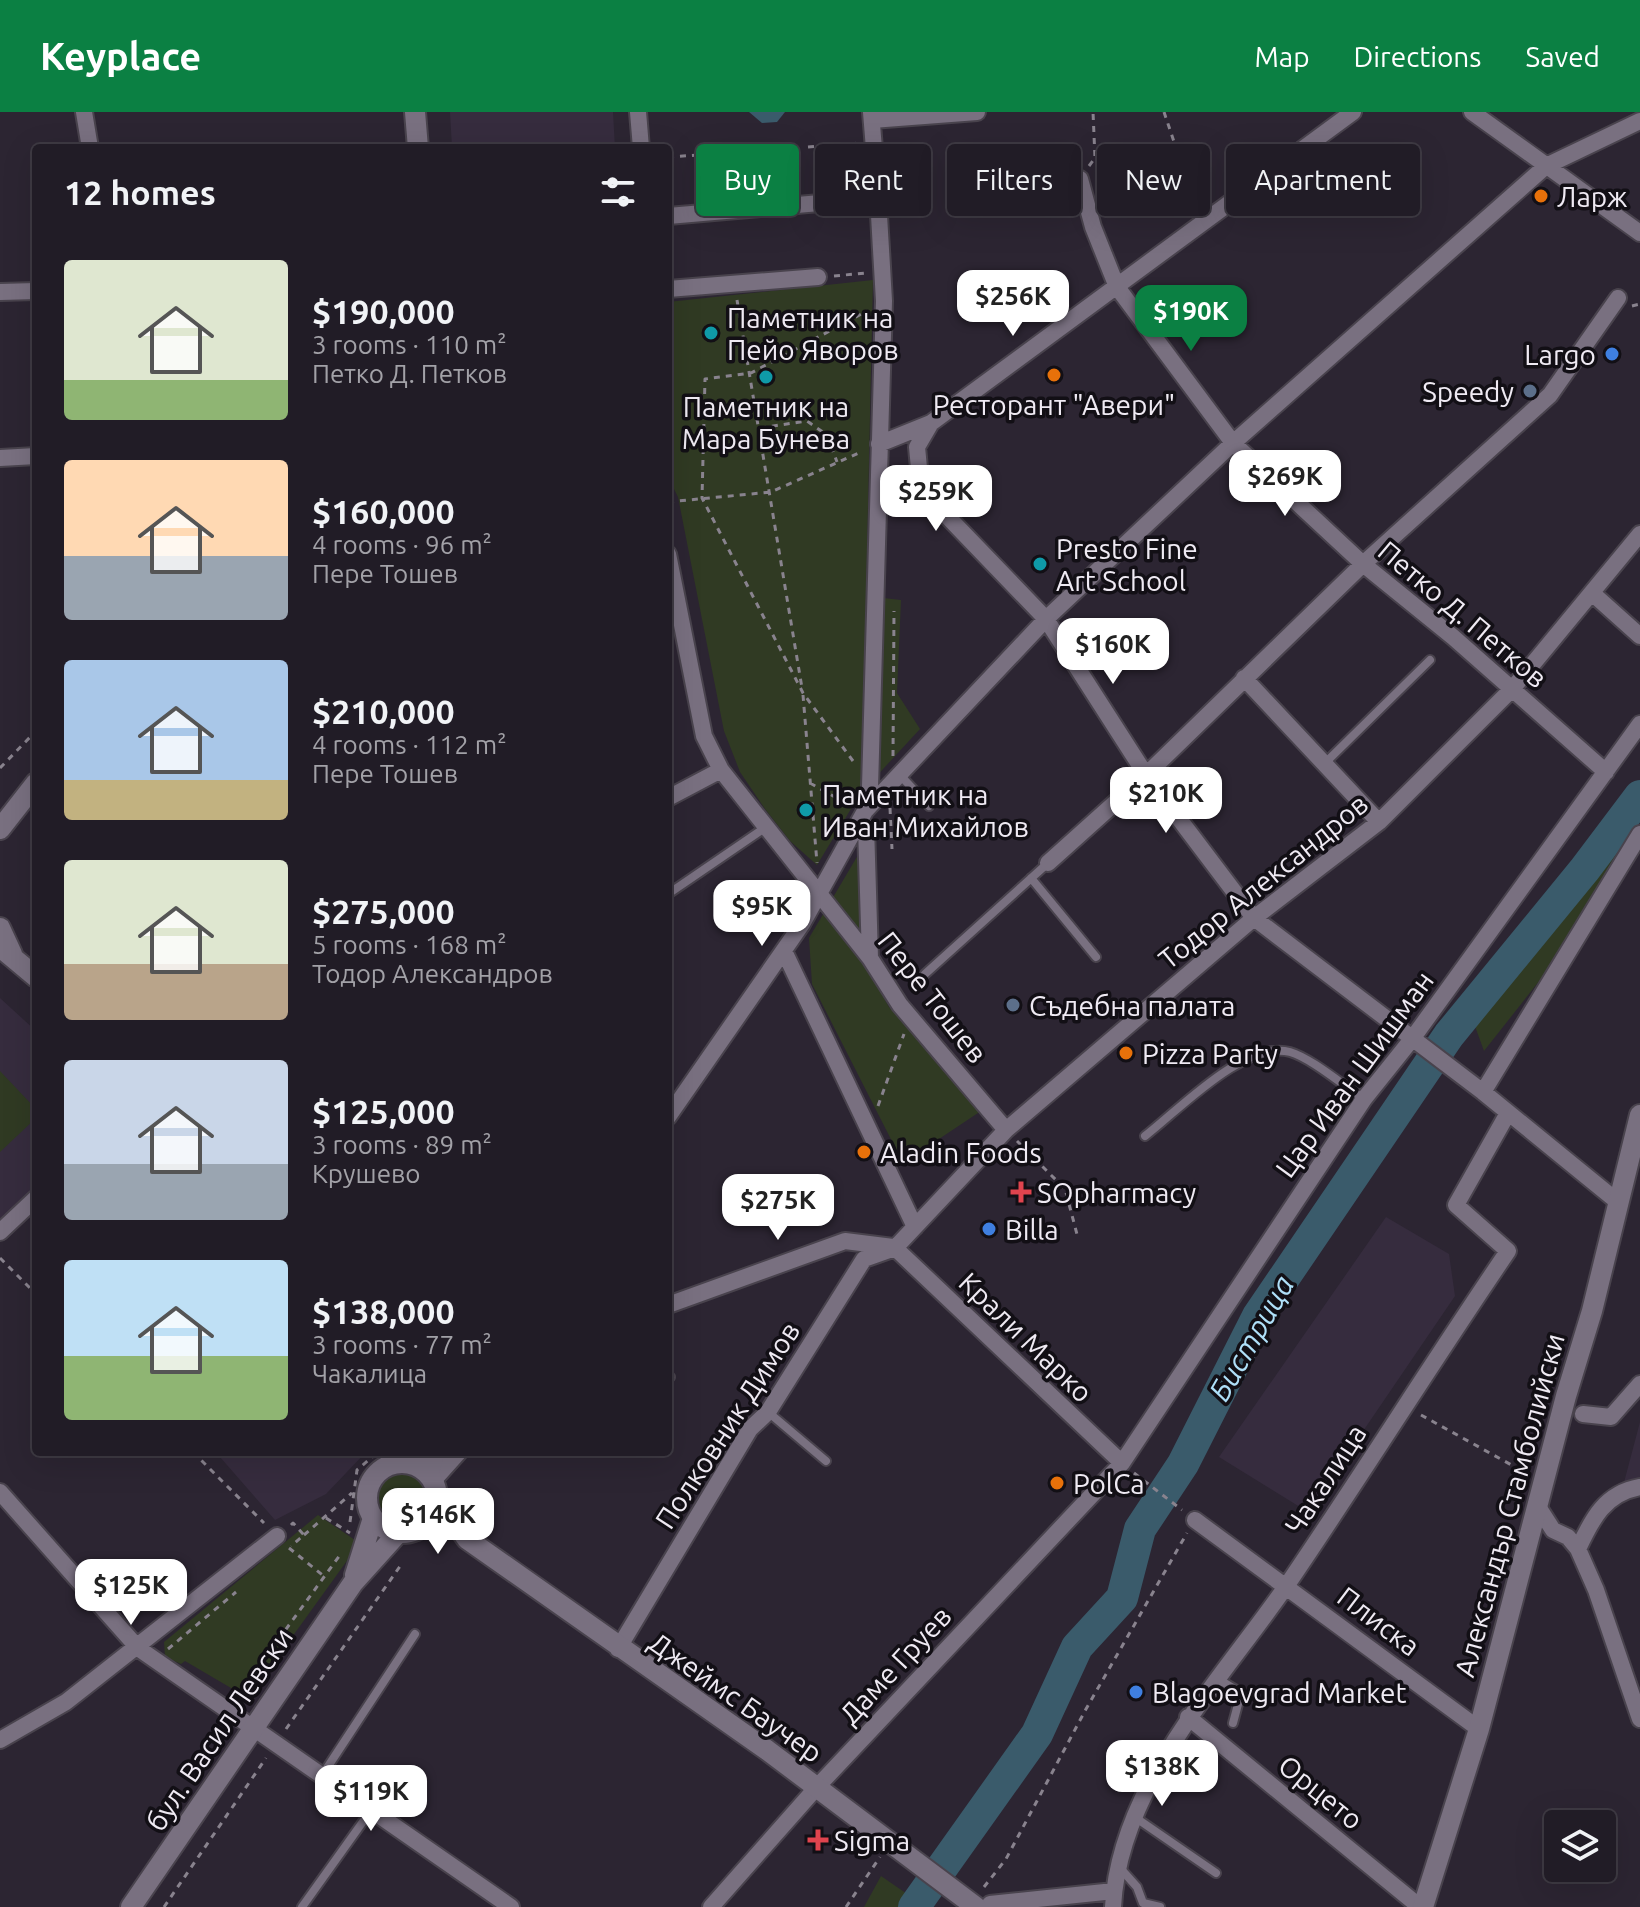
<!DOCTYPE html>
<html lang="en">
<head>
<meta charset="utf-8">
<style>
	:root { --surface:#211c26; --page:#29252e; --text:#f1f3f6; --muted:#a2a1a7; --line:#3e3a43; --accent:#0b8043 }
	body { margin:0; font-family:Ubuntu,sans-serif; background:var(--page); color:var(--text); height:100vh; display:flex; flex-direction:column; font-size:30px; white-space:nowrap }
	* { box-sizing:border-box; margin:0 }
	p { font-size:26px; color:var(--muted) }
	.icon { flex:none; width:44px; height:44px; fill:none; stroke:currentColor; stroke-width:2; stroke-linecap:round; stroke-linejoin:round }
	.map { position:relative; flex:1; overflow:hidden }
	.sheet { position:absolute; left:32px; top:32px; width:640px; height:1312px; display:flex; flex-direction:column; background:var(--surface); border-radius:8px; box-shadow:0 8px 32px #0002,0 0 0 2px var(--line) }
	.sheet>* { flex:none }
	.banner { position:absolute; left:696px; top:32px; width:760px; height:72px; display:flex; gap:16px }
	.buttons { position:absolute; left:1544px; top:1698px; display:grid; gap:16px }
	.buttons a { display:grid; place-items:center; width:72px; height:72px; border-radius:8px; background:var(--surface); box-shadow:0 8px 32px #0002,0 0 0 2px var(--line); font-size:40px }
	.price { position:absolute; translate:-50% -68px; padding:0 18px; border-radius:16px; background:#fff; color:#222; font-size:26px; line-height:52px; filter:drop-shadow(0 2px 4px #0008) }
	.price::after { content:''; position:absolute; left:50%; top:48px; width:24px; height:18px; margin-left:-12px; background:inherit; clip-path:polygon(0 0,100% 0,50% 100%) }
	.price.current { background:var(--accent); color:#fff }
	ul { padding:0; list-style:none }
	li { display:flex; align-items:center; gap:24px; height:200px; padding:0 32px }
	li span { display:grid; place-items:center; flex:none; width:224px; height:160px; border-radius:8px; color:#555 }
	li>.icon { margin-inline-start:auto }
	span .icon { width:96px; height:96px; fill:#fffc; stroke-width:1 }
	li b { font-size:34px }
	h2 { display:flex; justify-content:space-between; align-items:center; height:96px; padding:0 32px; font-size:34px }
	.tag { padding:0 28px; border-radius:8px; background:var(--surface); box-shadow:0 8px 32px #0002,0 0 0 2px var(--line); font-size:28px; line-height:72px }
	.tag.current { background:var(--accent); color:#fff }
	header { display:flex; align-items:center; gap:48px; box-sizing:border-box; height:112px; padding:0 40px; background:var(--accent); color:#fff }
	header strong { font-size:38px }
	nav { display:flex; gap:44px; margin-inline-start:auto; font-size:28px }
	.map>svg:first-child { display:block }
	.built { fill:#362c3e }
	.green { fill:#303a23 }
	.water { fill:#3a5b6b }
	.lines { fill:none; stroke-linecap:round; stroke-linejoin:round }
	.river { stroke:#3a5b6b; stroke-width:32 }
	.lane-casing { stroke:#49434d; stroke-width:12 }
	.street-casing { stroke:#49434d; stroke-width:20 }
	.secondary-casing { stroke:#49434d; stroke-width:24 }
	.path { stroke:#89838e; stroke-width:3; stroke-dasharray:6 6; stroke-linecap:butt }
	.lane { stroke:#797080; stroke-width:8 }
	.street { stroke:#797080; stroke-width:16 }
	.secondary { stroke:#797080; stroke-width:20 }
	.food-dot { fill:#e8710a; stroke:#120f15; stroke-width:3 }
	.culture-dot { fill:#0f9aa8; stroke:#120f15; stroke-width:3 }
	.shop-dot { fill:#3f7fe0; stroke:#120f15; stroke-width:3 }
	.service-dot { fill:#5c6f8a; stroke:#120f15; stroke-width:3 }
	.health-dot { fill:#e0444e; stroke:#120f15; stroke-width:3 }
	.labels { text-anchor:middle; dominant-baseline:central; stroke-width:7; stroke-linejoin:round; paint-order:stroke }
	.poi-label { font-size:28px; fill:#efeaf3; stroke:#120f15; text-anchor:start }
	.street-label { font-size:28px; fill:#efeaf3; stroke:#120f15 }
	.water-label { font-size:30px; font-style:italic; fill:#afe0f9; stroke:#120f15 }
</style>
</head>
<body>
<header>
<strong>Keyplace</strong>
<nav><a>Map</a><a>Directions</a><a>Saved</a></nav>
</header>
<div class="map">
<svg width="1640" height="1795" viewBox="0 0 1640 1795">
	<rect width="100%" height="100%" fill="#2c2532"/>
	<!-- built -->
	<path class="built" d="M450,0H613L615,36H452Z
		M0,886L36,919V1076L0,1111Z
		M1386,1105L1449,1142L1455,1184L1308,1400L1219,1345Z
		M1640,1310V1375L1622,1378Z
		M226,1340H366L326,1382L275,1408L220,1345Z"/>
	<!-- green -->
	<path class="green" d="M873,168L866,484L901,488L897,581L920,617L860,682L817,753L790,729L765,697L740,660L724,619L678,385L672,373L668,190Z
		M1618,737L1608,782L1484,939L1472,906L1515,828L1589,752Z
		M861,738L863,848L889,895L981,999L903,1051L812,872L809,826Z
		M0,959L36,997V1006L0,1040Z
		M373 1386a29 29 0 1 1 58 0a29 29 0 1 1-58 0Z
		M318,1403L355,1428L349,1446L248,1586L185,1549L181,1552L165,1545L164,1530Z
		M881,1764L926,1795H864Z"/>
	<!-- water -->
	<path class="water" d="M749,0H785L777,10L762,11Z"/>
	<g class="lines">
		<!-- river -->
		<path class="river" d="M914,1795L1037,1622L1077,1535L1122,1486L1140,1417L1183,1352L1258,1204L1449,923L1585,757L1640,684"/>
		<defs>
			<path id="lane" d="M1325,651L1430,548
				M899,662L929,694
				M1031,766L1096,845
				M668,782L766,715
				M925,862L1048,751
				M1145,1024C1180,997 1245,928 1290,940C1311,946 1344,974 1364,987
				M668,1266L670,1265
				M768,1300L826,1349
				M1218,1567L1241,1581L1233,1611
				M323,1662L415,1522
				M1136,1706L1216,1761
				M1120,1756L1137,1775L1143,1791L1160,1795
				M302,1795L372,1697"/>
			<path id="street" d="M84,0L90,36
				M638,0L641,36
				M1472,0L1640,121
				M872,8L977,0
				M1080,67L1093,115L1117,175L1233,331L1363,452L1453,525L1606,660
				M668,104L878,86L871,0
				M668,177L818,165
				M0,180L36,179
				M931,311L917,335L921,377L1046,507L1146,663L1254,806L1483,980L1618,1090
				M879,332L931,311L1353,0
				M0,346L36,344
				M668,442L704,624L721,658L870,846L900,893L1006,1018
				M1592,481L1640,524
				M1244,566L1379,710
				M870,675L884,189L878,86
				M668,686L721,658
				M866,714L870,846
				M1048,751L1146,663L1363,452L1550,283L1618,186
				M784,839L915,1115
				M1483,980L1640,722
				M668,1005L802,812L865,699L1046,507L1233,331L1546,54L1640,9
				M0,1120L36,1086
				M895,1136L1006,1018L1254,806L1379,710L1513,576L1640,422
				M895,1136L1122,1351
				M668,1193L845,1129L893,1135
				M1583,1302L1611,1305L1640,1272
				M433,1369L459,1340
				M0,1380L138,1536L511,1795
				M1537,1393L1553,1418L1568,1425L1578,1437L1596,1478L1640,1607
				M1195,1408L1479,1617
				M1578,1437C1592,1407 1605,1381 1640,1375
				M618,1537L750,1317L768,1300L864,1147L895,1136
				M1188,1605L1420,1795
				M0,1628L66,1590L277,1424
				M990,1792L1114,1779
				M711,1795L817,1675L1122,1351L1364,987L1412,927L1640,612
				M1113,1795C1119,1674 1221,1568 1287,1473C1362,1363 1433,1249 1508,1139L1456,1093L1508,1001"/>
			<path id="secondary" d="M415,0L418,36
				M0,717L36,671
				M0,816L12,842
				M0,835L36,865
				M367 1386a35 35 0 1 1 70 0a35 35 0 1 1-70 0Z
				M428,1362L435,1340
				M437,1385L467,1427L767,1638L976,1795
				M355,1463L373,1406
				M131,1795L353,1471L398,1421
				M1423,1795L1479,1617L1566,1284L1592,1199L1640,1003"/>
		</defs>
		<!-- lane casing -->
		<use href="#lane" class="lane-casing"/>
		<!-- street casing -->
		<use href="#street" class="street-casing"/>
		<!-- secondary casing -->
		<use href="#secondary" class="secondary-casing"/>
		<!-- path -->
		<path class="path" d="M1164,0L1196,95
			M808,35L856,31
			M668,45L728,41
			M1089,54L1095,46L1093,0
			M834,164L866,161
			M737,188L802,576
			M1632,194L1640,192
			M760,316L807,309L827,323L837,350
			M668,390L771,380L861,340
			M803,583L817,751
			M893,644L894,499
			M853,649L803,581L702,386L705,267L751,261L867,199
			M0,656L36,619
			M810,671L849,693
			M890,696L892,737
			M878,994L904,922
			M1017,1029L1065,1077L1078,1126
			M0,1146L36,1182
			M1421,1303L1526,1361
			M193,1340L264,1411
			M1134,1361L1182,1398
			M326,1406L350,1421
			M350,1410L357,1358L378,1340
			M291,1413L293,1411L304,1423L291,1434
			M304,1423L352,1381
			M289,1436L325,1465
			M168,1537L236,1480
			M242,1587L241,1579L340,1443
			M286,1617L403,1450
			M984,1775L1006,1747L1086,1597L1187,1421
			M164,1795L266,1646
			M846,1795L880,1745"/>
		<!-- lane -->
		<use href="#lane" class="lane"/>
		<!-- street -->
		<use href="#street" class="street"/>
		<!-- secondary -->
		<use href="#secondary" class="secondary"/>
	</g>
	<!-- markers -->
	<g class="food-dot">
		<circle cx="1541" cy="84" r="8"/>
		<circle cx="1054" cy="263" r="8"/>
		<circle cx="1126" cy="941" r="8"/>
		<circle cx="864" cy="1040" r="8"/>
		<circle cx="1057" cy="1371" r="8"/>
	</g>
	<g class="culture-dot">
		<circle cx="711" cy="221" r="8"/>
		<circle cx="766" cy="265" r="8"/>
		<circle cx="1040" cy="452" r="8"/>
		<circle cx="806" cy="698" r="8"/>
	</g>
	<g class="shop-dot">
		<circle cx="1612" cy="242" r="8"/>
		<circle cx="989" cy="1117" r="8"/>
		<circle cx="1136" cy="1580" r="8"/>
	</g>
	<g class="service-dot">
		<circle cx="1530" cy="279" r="8"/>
		<circle cx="1013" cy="893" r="8"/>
	</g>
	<g class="health-dot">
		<path d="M1017 1068h8v8h8v8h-8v8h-8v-8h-8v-8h8z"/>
		<path d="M814 1716h8v8h8v8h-8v8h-8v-8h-8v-8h8z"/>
	</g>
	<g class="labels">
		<!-- poi labels -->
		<g class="poi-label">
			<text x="1557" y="84">Ларж</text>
			<text x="727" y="205">Паметник на<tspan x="727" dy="32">Пейо Яворов</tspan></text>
			<text x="1596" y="242" text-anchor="end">Largo</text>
			<text x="1514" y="279" text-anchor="end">Speedy</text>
			<text x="1054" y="292" text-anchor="middle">Ресторант "Авери"</text>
			<text x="766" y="294" text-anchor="middle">Паметник на<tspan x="766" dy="32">Мара Бунева</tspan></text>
			<text x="1056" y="436">Presto Fine<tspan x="1056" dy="32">Art School</tspan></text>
			<text x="822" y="682">Паметник на<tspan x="822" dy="32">Иван Михайлов</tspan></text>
			<text x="1029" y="893">Съдебна палата</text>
			<text x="1142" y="941">Pizza Party</text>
			<text x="880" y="1040">Aladin Foods</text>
			<text x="1037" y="1080">SOpharmacy</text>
			<text x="1005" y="1117">Billa</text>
			<text x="1073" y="1371">PolCa</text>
			<text x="1152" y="1580">Blagoevgrad Market</text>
			<text x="834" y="1728">Sigma</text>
		</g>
		<!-- street labels -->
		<g class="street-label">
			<text transform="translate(1463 502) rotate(40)">Петко Д. Петков</text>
			<text transform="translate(1263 769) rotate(-39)">Тодор Александров</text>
			<text transform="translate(933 885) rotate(52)">Пере Тошев</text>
			<text transform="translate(1354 962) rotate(-54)">Цар Иван Шишман</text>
			<text transform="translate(1026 1225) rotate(44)">Крали Марко</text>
			<text transform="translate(727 1313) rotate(-57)">Полковник Димов</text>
			<text transform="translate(1325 1367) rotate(-57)">Чакалица</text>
			<text transform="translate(1509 1393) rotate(-75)">Александър Стамболийски</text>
			<text transform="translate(1379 1509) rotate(37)">Плиска</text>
			<text transform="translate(895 1553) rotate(-47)">Даме Груев</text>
			<text transform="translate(736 1585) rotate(35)">Джеймс Баучер</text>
			<text transform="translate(219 1617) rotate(-56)">бул. Васил Левски</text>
			<text transform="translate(1321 1680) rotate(39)">Орцето</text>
		</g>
		<!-- water labels -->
		<g class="water-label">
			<text transform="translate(1251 1226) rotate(-60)">Бистрица</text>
		</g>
	</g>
</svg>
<div class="buttons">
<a><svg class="icon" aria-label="layers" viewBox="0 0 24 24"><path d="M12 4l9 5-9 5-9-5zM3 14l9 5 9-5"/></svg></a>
</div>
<b class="price" style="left:1013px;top:226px">$256K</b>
<b class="price current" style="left:1191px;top:241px">$190K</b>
<b class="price" style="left:1285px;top:406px">$269K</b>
<b class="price" style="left:936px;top:421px">$259K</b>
<b class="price" style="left:1113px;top:574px">$160K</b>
<b class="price" style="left:1166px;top:723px">$210K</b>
<b class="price" style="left:762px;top:836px">$95K</b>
<b class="price" style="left:778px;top:1130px">$275K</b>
<b class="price" style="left:438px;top:1444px">$146K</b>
<b class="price" style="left:131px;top:1515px">$125K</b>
<b class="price" style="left:1162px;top:1696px">$138K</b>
<b class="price" style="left:371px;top:1721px">$119K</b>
<div class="banner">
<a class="tag current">Buy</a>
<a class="tag">Rent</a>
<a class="tag">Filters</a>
<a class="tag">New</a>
<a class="tag">Apartment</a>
</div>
<section class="sheet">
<h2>12 homes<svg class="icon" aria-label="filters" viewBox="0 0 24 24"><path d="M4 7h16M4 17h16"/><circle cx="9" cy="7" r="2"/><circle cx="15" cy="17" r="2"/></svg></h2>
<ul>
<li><span style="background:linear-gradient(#dfe7d0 75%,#8fb573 0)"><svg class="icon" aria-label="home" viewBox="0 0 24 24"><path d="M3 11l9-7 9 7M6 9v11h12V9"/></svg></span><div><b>$190,000</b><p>3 rooms · 110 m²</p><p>Петко Д. Петков</p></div></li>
<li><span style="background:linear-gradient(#ffd9b3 60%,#9aa5b1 0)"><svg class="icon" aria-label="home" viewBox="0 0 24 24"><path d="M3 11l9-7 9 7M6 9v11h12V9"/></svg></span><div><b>$160,000</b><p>4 rooms · 96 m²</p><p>Пере Тошев</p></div></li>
<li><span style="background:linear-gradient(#a9c7e8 75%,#c2b280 0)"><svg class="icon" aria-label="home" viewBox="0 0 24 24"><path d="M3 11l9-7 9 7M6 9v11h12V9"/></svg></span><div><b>$210,000</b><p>4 rooms · 112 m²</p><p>Пере Тошев</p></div></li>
<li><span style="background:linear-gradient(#dfe7d0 65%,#b9a48a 0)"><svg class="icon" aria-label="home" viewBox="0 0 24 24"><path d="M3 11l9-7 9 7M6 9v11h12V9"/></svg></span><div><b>$275,000</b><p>5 rooms · 168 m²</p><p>Тодор Александров</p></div></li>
<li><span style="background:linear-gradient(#c9d6e8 65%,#9aa5b1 0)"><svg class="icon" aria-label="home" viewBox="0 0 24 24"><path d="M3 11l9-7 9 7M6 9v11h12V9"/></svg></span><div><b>$125,000</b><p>3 rooms · 89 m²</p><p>Крушево</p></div></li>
<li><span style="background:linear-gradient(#bfe0f5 60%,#8fb573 0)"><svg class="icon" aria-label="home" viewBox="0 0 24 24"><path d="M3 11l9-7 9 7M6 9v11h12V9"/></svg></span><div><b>$138,000</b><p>3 rooms · 77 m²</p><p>Чакалица</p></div></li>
</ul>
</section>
</div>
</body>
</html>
